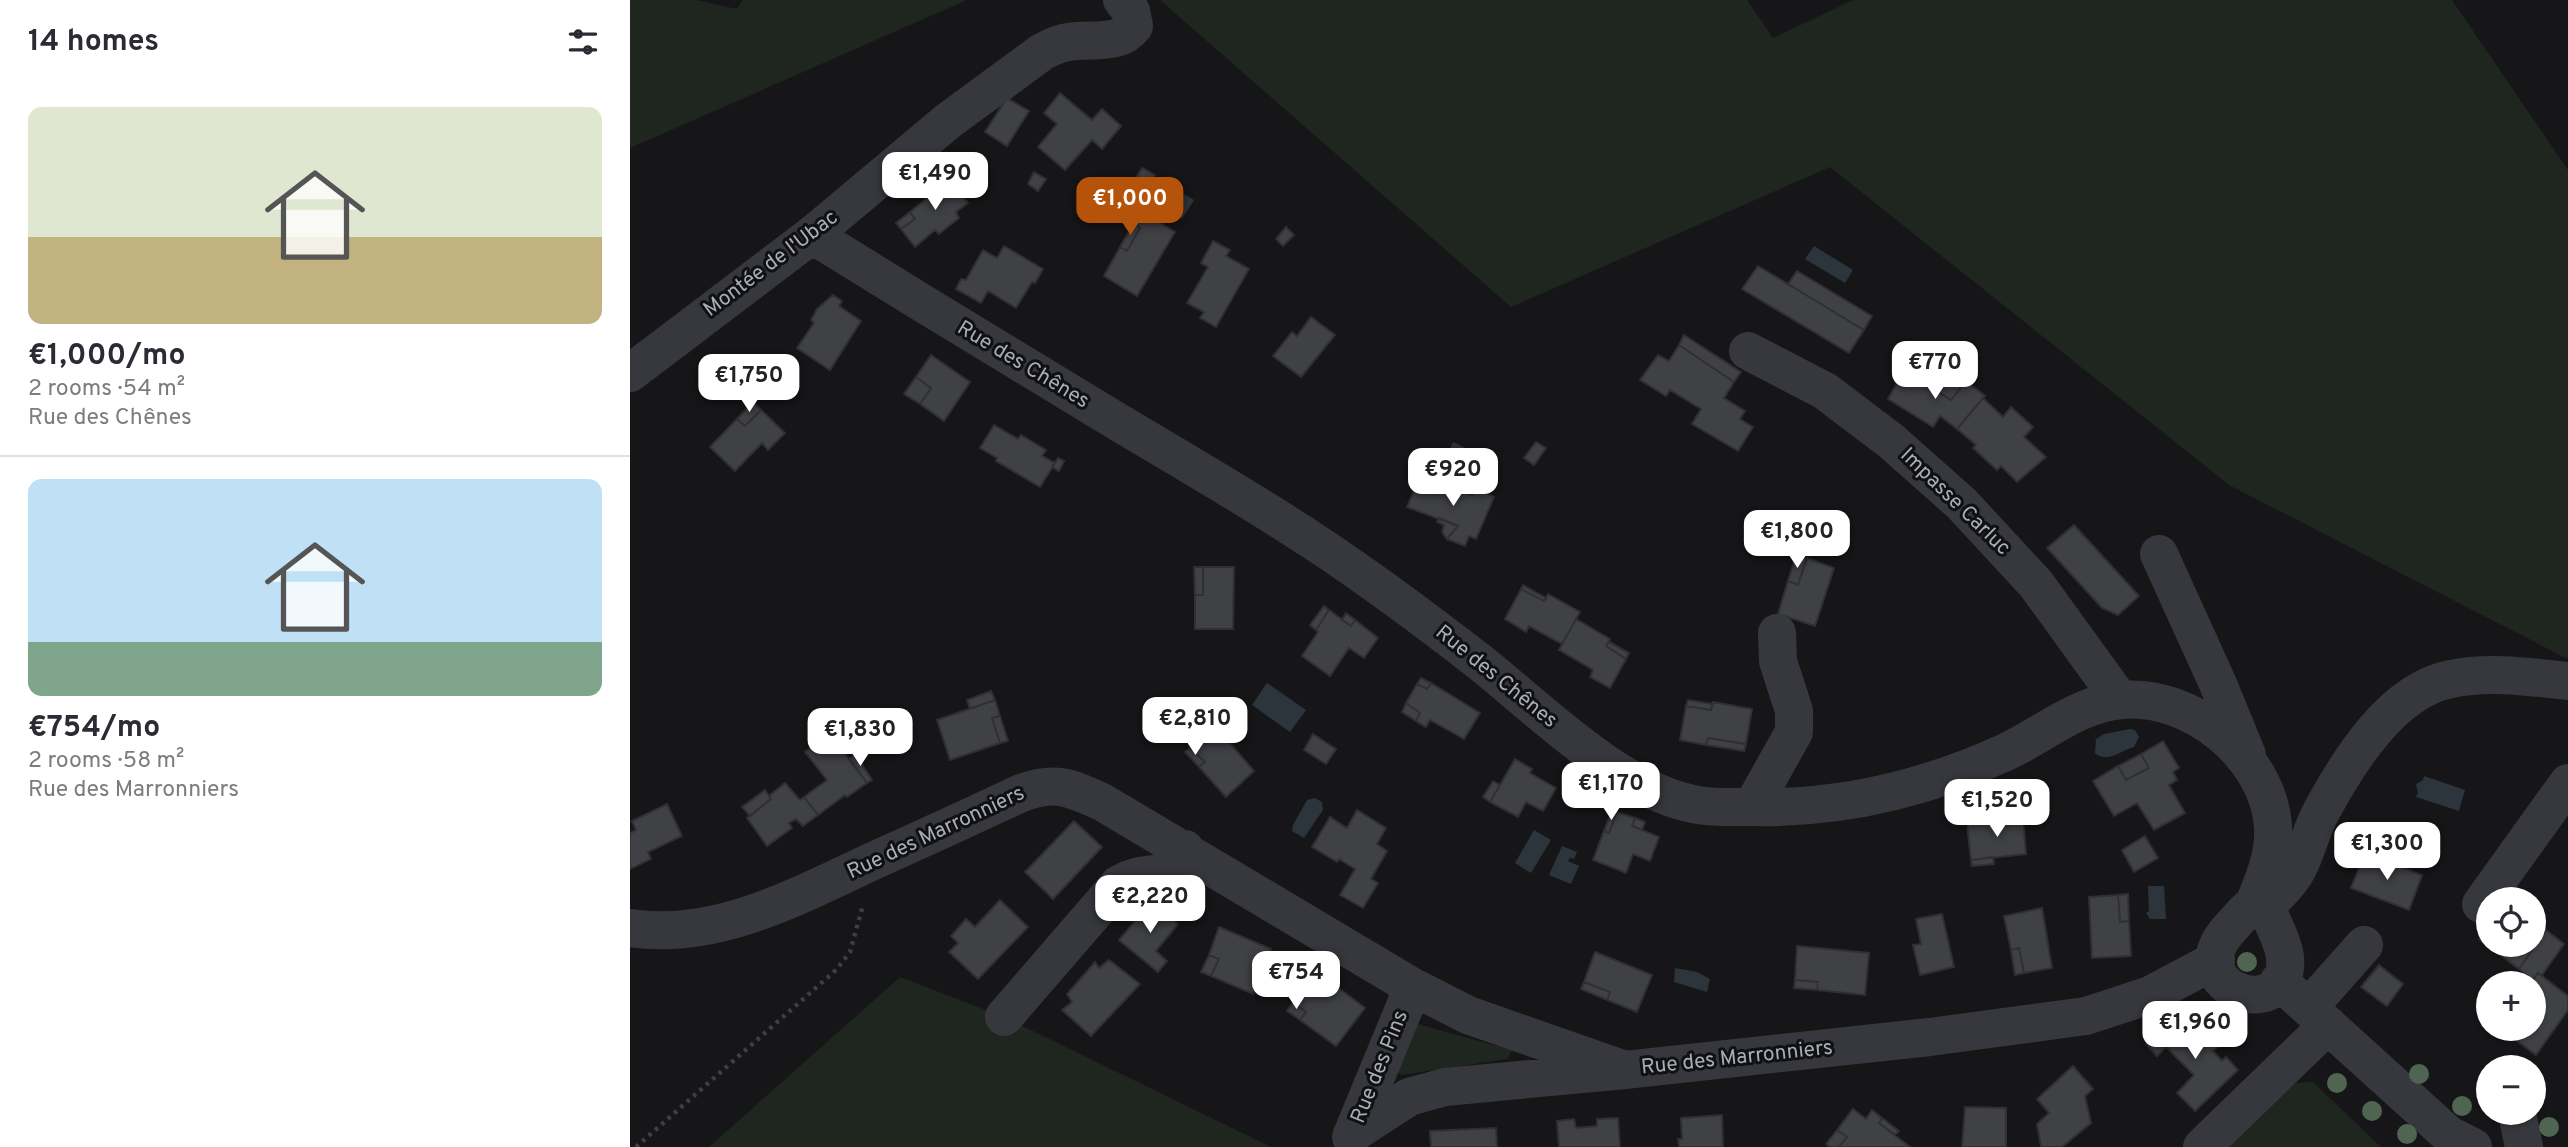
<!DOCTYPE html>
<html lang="en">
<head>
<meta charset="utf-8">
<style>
	:root { --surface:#fff; --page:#f2f2f3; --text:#2b2b33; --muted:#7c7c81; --line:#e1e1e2; --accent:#b45309 }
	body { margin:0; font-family:Overpass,sans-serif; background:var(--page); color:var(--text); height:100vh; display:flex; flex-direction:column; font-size:26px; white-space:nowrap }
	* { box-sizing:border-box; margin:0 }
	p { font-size:23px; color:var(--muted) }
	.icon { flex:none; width:38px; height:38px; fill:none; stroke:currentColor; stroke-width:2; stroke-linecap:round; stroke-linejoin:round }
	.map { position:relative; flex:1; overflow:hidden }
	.side { display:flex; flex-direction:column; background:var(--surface); width:630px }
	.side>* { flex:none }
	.controls { position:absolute; left:1846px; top:887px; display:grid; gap:14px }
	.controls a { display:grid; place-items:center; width:70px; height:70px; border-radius:50%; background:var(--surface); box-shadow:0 2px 5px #0004; font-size:35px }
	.price { position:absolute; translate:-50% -60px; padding:0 16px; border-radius:14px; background:#fff; color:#222; font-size:23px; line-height:46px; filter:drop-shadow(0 2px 4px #0008) }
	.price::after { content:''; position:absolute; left:50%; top:42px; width:21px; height:16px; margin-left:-10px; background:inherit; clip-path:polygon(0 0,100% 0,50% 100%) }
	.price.selected { background:var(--accent); color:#fff }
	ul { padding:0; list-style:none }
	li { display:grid; align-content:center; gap:14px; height:371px; padding:0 28px }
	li+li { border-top:2px solid var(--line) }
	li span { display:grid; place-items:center; height:217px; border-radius:14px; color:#555 }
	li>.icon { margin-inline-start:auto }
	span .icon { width:126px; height:126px; fill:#fffc; stroke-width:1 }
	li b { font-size:30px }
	h2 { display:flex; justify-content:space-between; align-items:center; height:84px; padding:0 28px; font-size:30px }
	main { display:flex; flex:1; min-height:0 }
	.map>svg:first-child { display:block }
	.green { fill:#1e261f }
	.water { fill:#2c353c }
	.building { fill:#404145; stroke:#303034; stroke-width:2 }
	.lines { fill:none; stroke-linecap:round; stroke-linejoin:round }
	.path { stroke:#3d3f44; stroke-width:4.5; stroke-dasharray:3.5 5; stroke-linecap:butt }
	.minor { stroke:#37383d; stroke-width:38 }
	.tree { fill:#506452 }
	.labels { text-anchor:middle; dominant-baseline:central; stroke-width:6; stroke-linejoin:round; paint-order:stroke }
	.street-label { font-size:21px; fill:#a8adb8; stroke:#111113 }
</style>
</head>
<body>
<main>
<section class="side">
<h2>14 homes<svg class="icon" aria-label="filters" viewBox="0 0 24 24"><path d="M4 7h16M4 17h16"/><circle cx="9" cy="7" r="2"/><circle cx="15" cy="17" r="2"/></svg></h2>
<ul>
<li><span style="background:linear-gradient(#dfe7d0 60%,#c2b280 0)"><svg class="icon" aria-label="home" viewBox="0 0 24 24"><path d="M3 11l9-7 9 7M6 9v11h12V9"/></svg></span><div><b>€1,000/mo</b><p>2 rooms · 54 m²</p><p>Rue des Chênes</p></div></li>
<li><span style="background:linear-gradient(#bfe0f5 75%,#7fa58c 0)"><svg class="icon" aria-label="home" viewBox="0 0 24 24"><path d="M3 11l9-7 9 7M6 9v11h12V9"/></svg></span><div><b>€754/mo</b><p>2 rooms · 58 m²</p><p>Rue des Marronniers</p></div></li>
</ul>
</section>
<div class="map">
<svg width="1938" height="1147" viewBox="0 0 1938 1147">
	<rect width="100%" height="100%" fill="#161618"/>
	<!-- green -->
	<path class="green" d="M0,0H67L107,9L113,0H337L0,148Z
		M530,0H1117L1143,38L1223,0H1822L1938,170V659L1599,485L1200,167L881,307Z
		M270,977L374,1017L641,1147H79Z
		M784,1023L882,1050L877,1059L771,1075L767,1073Z
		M1683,1082L1751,1147H1597L1662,1083Z"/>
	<!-- water -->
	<path class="water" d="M532,181L564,200L552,219L521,201Z
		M1184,246L1223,270L1215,283L1175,259Z
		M823,442L863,461L856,480L814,462Z
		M637,683L676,710L660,732L622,705Z
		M1500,729L1505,730L1509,737L1504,747C1490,751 1477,764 1465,753L1466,739L1474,734Z
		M1794,776L1835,790L1829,811L1786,797L1788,793L1786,784L1793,780Z
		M685,798L692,802L693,810L674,838L662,831L663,825L677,800Z
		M904,830L921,840L901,873L885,863Z
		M932,846L947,852L944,859L940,858L938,861L949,866L941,884L919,875Z
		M1518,886H1534L1536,919H1520L1516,913L1519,911Z
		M1045,968L1067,972L1080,979L1077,992L1044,982Z"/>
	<!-- building -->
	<path class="building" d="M430,93L462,120L472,109L491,126L472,149L462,140L435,170L408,147L427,124L414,113Z
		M377,98L399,111L377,146L355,132Z
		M512,168L525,175L507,203L495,196Z
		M404,172L416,179L408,191L398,184Z
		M316,176L338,203L326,212L329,218L309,234L305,230L285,247L271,229L285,219L280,212L306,191L304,186Z
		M511,211L545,232L507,296L474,276L490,247L497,251L510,228L504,223Z
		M280,212L285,219L271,229L266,223Z
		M504,223L510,228L497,251L490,247Z
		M656,227L664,235L653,246L646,239Z
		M583,241L600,250L596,256L619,269L586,327L570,318L574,312L557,303L578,267L571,263Z
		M374,246L413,269L405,283L402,282L386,308L358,291L351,303L326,289L331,279L336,280L353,250L367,258Z
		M1128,266L1234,330L1219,353L1112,289Z
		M1167,271L1242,316L1234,330L1158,284Z
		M203,295L212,301L209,306L231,321L200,370L167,348L184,323L181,320L187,309Z
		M681,317L705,335L671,377L643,356L662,332L667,336Z
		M1054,335L1111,372L1104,382L1049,345Z
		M1049,345L1104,382L1094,398L1115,411L1110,419L1123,427L1108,451L1062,424L1071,409L1040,390L1036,396L1010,380L1028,355L1039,361Z
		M1282,349L1336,381L1321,400L1270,368Z
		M301,355L340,382L314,421L290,404L301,388L286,377Z
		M1274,371L1321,400L1336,381L1355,396L1327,429L1310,416L1303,427L1258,399Z
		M286,377L301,388L290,404L274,394Z
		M1353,398L1373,417L1381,407L1403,427L1394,437L1416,457L1387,482L1371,466L1367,470L1343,448L1346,445L1327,429Z
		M123,402L131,410L115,426L107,419Z
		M131,410L155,433L138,450L132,443L105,471L80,447L107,419L115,426Z
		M364,425L388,439L391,435L416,450L412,456L425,463L410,487L366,461L367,458L350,448Z
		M906,442L916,448L904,465L894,458Z
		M428,458L434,461L429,471L422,467Z
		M795,462L802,465L798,475L790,472Z
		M790,477L819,489L820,486L842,495L845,487L864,497L846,539L839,536L835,546L817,539L828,526L777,507Z
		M809,518L828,526L817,539L812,532L814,525L807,522Z
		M1444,525L1509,596L1488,615L1472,608L1417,548Z
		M1166,555L1177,558L1168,585L1158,581Z
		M1177,558L1204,568L1185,626L1148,614L1158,581L1168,585Z
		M564,567H573V595H565Z
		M573,567H604L603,629H565V595H573Z
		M893,585L916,598L914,601L891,589Z
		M891,589L914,601L918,594L950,612L932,644L899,626L896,632L875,619Z
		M694,606L699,610L686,630L680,625Z
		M699,610L721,626L725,620L748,638L734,658L719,648L700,676L672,656L688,632L686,630Z
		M716,613L725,620L721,626L712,620Z
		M946,619L980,639L976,646L996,659L980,688L960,677L963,670L929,650Z
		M979,642L999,653L996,659L976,646Z
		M791,678L801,683L797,689L787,684Z
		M801,683L850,713L834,739L800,720L796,727L786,721L790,713L776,703L787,684L797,689Z
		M361,691L365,700L340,709L337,700Z
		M365,700L370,716L362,718L370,743L320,760L307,720Z
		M1058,700L1083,704L1081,710L1056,706Z
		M1083,702L1122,709L1116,744L1078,738L1076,745L1050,740L1056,706L1081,710Z
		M776,703L790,713L786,721L772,712Z
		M370,716L378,741L370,743L362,718Z
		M586,722L600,738L597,740L624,771L596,797L569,767L575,762L560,748Z
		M200,733L237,783L217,797L215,795L188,815L174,797L197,780L175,752Z
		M683,734L706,749L696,764L674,750Z
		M1078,738L1116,744L1114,751L1076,745Z
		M1533,741L1549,768L1543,772L1547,780L1539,785L1555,813L1524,830L1507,803L1484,816L1463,781L1488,766L1496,780L1519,768L1511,754Z
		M560,748L575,762L569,767L555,752Z
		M225,754L242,780L237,783L219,759Z
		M1511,754L1519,768L1496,780L1488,766Z
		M885,759L902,769L900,773L926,788L913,811L896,802L888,817L860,802Z
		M863,781L870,785L860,802L853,797Z
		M155,783L170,800L174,797L188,815L173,826L166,819L159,823L162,828L137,846L117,818L141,799L139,796Z
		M135,790L141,799L120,816L112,807Z
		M37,804L52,836L18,852L21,859L0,869V833L6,830L2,821Z
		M727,810L756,828L747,844L757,851L741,879L748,883L733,908L710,895L725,869L709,859L707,862L682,847L700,817L717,828Z
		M982,810L987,812L979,833L974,831Z
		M987,812L1005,818L1002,826L1029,837L1020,861L1003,854L996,873L963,860L974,831L979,833Z
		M1005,818L1015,822L1012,830L1002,826Z
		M1393,818L1396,854L1341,860L1337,824Z
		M444,821L472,847L423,899L395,872Z
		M1515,836L1528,858L1504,872L1492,850Z
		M1735,853L1792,875L1779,910L1721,888Z
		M1363,857L1364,864L1342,866L1341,860Z
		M1498,894L1499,921L1490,922L1488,895Z
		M1488,895L1490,922L1499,921L1501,956L1462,958L1459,897Z
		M370,900L398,927L348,979L319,952L328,943L321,936L336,919L345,927Z
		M522,901L548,924L526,951L537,961L528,972L489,940Z
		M1412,908L1422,968L1394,973L1389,948L1381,950L1374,916Z
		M1312,914L1324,967L1290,975L1283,945L1291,944L1286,919Z
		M1904,920L1916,930L1889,969L1873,957L1881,945H1904Z
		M1858,926V945H1881L1873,957L1849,939Z
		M589,927L641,949L623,994L581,976L589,959L579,955Z
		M1916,930L1934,944L1912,975L1908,973L1903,980L1889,969Z
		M1167,946L1239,953L1235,995L1187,990L1188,982L1165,980Z
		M1389,948L1394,973L1385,975L1381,950Z
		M965,952L1022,975L1007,1012L977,1000L980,992L954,982Z
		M579,955L589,959L581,976L571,972Z
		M479,960L510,984L461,1036L432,1010L442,1002L437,994L465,962L469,968Z
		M1749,965L1773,984L1757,1006L1731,987Z
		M1908,973L1938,996V1010L1906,1055L1871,1029H1904V984H1900Z
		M681,977L703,993L707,987L735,1008L706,1046L670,1020L676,1012L663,1002Z
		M1165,980L1188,982L1187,990L1164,988Z
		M699,981L707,987L703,993L695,987Z
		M954,982L980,992L977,1000L951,989Z
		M663,1002L676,1012L670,1020L657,1011Z
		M1547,1019L1556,1028L1563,1020L1589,1046L1583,1051L1592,1061L1596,1057L1608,1070L1565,1111L1547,1093L1564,1075L1536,1047L1527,1056L1516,1044L1530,1031L1533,1033Z
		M1443,1066L1463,1089L1455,1096L1461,1123L1432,1147H1411L1407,1124L1419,1113L1407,1099Z
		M1335,1107L1376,1108V1147H1332Z
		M1223,1109L1236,1119L1242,1110L1252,1118L1249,1123L1280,1147H1209L1217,1137L1207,1130Z
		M1092,1115L1093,1147H1049L1048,1139H1052L1051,1118Z
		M988,1118L990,1147H929L927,1121L944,1119L946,1128L967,1126V1119Z
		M1252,1118L1269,1131L1265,1135L1249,1123Z
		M866,1128L867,1147H801L800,1131Z
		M1207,1130L1217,1137L1209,1147H1200L1196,1144Z"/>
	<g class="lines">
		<!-- path -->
		<path class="path" d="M6,1147L206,970L220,952L233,905"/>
		<!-- minor -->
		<path class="minor" d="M182,235C282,297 382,358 483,419C550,459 618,498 683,541C741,579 797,621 851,663C911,711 991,792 1068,805C1086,808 1105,807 1123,807C1210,809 1297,788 1376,752C1414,734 1448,704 1491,700C1560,693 1638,755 1643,826C1645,854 1634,879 1624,904
			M1118,351L1195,391L1261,441L1332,504L1406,584L1490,700
			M0,373L182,235L318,121L412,52C421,47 429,43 439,42C462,38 489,46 504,26L501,11L492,0
			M1529,554L1588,684L1617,755
			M1122,807L1164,732V711L1148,661L1147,633
			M1629,903L1636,907C1642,922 1653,941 1655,957C1662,1026 1542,990 1601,927C1609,919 1617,906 1629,903Z
			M1851,904L1938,783
			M1636,907C1646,895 1660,884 1667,870C1677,852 1681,830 1691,812C1718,762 1762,690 1821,679C1859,671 1900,677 1938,681
			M0,928C86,941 168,896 243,861C292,839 340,817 389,794C424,780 439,787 472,802L783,987L838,1015L995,1070
			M1649,981L1819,1135L1843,1147
			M1679,1007L1734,945
			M374,1017L489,884C522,865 529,888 555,849
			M1887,1113L1894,1147
			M722,1134L779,1097L815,1087L995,1070L1300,1037L1456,1016L1520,995L1586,960
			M721,1137L783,987
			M1572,1147L1698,1025"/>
	</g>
	<!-- trees -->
	<g class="tree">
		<circle cx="1617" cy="962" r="10"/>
		<circle cx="1789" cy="1074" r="10"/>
		<circle cx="1707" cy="1083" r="10"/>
		<circle cx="1832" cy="1106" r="10"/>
		<circle cx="1742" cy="1111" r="10"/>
		<circle cx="1919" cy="1127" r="10"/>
		<circle cx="1777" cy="1134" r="10"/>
	</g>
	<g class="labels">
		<!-- street labels -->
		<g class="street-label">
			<text transform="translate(141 264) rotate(-37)">Montée de l'Ubac</text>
			<text transform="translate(393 365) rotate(31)">Rue des Chênes</text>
			<text transform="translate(1325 502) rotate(44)">Impasse Carluc</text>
			<text transform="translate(866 677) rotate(39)">Rue des Chênes</text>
			<text transform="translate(306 833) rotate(-25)">Rue des Marronniers</text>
			<text transform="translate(1107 1058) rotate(-6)">Rue des Marronniers</text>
			<text transform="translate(750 1067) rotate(-68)">Rue des Pins</text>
		</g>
	</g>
</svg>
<div class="controls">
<a><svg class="icon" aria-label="locate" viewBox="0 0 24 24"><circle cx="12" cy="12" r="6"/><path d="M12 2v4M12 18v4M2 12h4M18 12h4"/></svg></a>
<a>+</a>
<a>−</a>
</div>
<b class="price" style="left:305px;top:212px">€1,490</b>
<b class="price selected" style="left:500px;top:237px">€1,000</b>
<b class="price" style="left:1305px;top:401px">€770</b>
<b class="price" style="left:119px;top:414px">€1,750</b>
<b class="price" style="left:823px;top:508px">€920</b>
<b class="price" style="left:1167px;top:570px">€1,800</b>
<b class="price" style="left:565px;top:757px">€2,810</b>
<b class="price" style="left:230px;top:768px">€1,830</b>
<b class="price" style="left:981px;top:822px">€1,170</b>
<b class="price" style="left:1367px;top:839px">€1,520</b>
<b class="price" style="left:1757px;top:882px">€1,300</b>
<b class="price" style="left:520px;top:935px">€2,220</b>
<b class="price" style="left:666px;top:1011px">€754</b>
<b class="price" style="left:1565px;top:1061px">€1,960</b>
</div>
</main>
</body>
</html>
